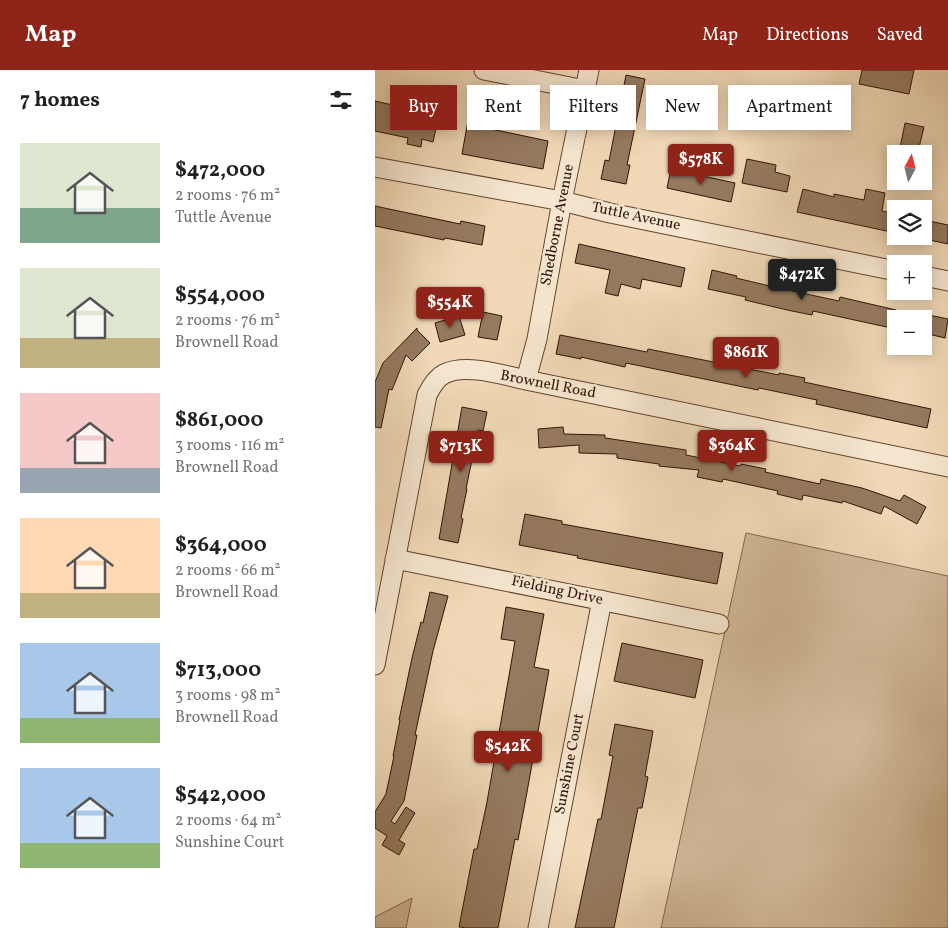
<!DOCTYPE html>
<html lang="en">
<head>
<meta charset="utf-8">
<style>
	:root { --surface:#fff; --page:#f6f6f6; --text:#202124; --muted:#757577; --accent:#8f2418 }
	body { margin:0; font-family:Vollkorn,serif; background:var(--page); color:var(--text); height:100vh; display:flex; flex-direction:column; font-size:19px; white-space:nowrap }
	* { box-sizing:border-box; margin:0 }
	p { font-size:16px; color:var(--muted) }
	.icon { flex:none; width:28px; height:28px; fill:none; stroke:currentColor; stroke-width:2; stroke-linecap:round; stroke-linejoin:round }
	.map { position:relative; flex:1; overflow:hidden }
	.details { display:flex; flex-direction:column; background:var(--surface); width:375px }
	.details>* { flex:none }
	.banner { position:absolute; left:15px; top:15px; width:475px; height:45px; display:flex; gap:10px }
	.needle { width:32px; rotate:7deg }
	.fabs { position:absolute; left:512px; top:75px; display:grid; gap:10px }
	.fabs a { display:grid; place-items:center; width:45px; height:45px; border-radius:0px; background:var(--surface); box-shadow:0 2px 12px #0003; font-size:25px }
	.price { position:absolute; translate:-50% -42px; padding:0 11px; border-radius:5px; background:var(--accent); color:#fff; font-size:16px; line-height:32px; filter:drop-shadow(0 1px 2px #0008) }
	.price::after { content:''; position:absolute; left:50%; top:30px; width:15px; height:11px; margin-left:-8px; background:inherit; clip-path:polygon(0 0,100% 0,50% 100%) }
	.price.selected { background:#222; color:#fff }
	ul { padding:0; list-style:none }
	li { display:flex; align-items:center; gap:15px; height:125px; padding:0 20px }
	li span { display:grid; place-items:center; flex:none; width:140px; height:100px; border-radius:0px; color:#555 }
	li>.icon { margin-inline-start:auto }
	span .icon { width:60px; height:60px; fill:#fffc; stroke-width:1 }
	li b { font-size:21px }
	h2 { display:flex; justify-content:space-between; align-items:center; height:60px; padding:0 20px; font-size:21px }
	.tag { padding:0 18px; border-radius:0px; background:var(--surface); box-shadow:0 2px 12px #0003; font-size:18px; line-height:45px }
	.tag.selected { background:var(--accent); color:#fff }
	header { display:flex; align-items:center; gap:30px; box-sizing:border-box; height:70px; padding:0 25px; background:var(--accent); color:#fff }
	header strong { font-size:24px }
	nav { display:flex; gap:28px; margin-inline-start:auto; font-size:18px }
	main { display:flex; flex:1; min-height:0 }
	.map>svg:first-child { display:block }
	.green { fill:#d1b898; stroke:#82664d }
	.building { fill:#967a60; stroke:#331402 }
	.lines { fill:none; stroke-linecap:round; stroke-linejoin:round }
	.minor-casing { stroke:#62452f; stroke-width:21 }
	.minor { stroke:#f6e6d0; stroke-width:19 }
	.labels { text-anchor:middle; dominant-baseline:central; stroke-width:5; stroke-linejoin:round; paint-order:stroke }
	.street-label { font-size:15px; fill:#331402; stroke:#f6e6d0 }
</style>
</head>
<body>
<header>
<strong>Map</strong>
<nav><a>Map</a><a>Directions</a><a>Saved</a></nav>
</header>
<main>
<section class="details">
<h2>7 homes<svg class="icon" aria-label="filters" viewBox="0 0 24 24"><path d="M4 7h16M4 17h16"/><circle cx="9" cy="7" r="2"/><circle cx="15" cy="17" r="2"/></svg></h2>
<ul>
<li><span style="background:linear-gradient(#dfe7d0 65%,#7fa58c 0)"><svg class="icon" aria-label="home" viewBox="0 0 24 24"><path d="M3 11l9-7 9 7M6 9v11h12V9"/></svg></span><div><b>$472,000</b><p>2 rooms · 76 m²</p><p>Tuttle Avenue</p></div></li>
<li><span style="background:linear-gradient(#dfe7d0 70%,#c2b280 0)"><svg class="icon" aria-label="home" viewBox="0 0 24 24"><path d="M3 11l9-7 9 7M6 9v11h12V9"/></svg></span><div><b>$554,000</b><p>2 rooms · 76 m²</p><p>Brownell Road</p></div></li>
<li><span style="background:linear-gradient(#f6c9c9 75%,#9aa5b1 0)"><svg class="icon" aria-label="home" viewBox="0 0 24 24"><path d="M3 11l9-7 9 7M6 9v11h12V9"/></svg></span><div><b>$861,000</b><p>3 rooms · 116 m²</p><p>Brownell Road</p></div></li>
<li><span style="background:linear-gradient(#ffd9b3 75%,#c2b280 0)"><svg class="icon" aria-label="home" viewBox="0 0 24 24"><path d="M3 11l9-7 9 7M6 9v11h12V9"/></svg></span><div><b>$364,000</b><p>2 rooms · 66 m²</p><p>Brownell Road</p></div></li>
<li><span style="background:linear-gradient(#a9c7e8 75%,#8fb573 0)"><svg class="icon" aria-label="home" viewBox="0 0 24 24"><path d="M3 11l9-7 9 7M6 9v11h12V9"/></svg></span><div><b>$713,000</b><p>3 rooms · 98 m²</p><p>Brownell Road</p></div></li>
<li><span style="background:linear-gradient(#a9c7e8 75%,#8fb573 0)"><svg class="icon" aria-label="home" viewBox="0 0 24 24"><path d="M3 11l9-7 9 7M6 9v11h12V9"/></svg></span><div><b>$542,000</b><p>2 rooms · 64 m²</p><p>Sunshine Court</p></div></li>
</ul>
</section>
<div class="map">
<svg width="573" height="858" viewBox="0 0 573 858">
	<rect width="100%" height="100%" fill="#f1d9b7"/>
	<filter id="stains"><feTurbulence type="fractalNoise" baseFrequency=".004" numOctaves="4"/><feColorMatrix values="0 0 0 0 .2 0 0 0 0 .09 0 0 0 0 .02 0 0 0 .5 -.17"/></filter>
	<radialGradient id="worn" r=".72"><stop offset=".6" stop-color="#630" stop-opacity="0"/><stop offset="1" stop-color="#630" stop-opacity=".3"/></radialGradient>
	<!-- green -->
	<path class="green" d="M371,463L573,506V858H286Z
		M37,828L31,858H0V847Z"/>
	<!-- building -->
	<path class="building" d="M487,0H539L534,24L484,14Z
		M251,5L270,9L252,95H255L251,114L226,109L230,90L234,91Z
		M0,31L53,43L51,56L61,58L58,72L47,69L46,77L32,74L33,68L0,61Z
		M94,45L118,50L116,59L173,71L168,99L87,84Z
		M530,53L549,57L543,82L525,78Z
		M372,89L401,95L400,102L415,106L412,122L367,113Z
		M296,99L360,113L356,132L292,118Z
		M428,119L459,127V124L489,130L491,119L510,123L507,141L521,144V163L422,142Z
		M0,136L85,154L86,151L110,156L107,175L70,168L69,170L0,156Z
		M554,151L573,155V174L550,169Z
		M204,174L310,198L306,217L267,209L265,219L246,214L243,226L230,223L235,200L200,193Z
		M337,200L362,206L361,208L399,217L464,231L465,227L521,240V259L438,241L437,245L412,240L370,230L371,227L333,219Z
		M108,242L127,246L122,270L103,267Z
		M549,244L573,249L570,268L549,263Z
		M84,246L90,265L65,272L60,253Z
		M42,258V260L55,273L37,291L31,285L17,320L14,319L6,358L0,357V312L8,293Z
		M185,265L272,282L273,279L404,305V303L430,308L429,312L556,339L552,358L441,334L442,330L384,318L383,320L251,293L250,297L206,287V289L181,284Z
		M87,337L112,342L108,361L103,360L91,419H92L86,448L88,449L83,473L64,469Z
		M188,357L189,364L230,365V368L311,380V385L365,396L366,394L391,399L390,402L445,414L446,409L487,418L525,431L529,425L551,437L542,454L509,436L506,444L468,431L467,433L428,425L427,430L402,424L403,421L348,409L347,412L322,407L324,400L284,396V394L242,388V384L204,383V375L164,378L163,359Z
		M150,444L187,451V454L348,483L342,514L202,488L203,486L144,475Z
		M55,522L73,526L58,581L40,665H42L29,731L16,751L20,754L31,737L40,743L24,770L30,774L24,785L7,775L12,766L0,758V742L11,724L19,686H18L25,650H24L37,588L46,552L48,553Z
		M131,537L169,544L159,597L174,600L152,722L143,770L140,769L123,858H92L84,857L99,779H102L112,732L140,571L126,569Z
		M247,573L328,590L320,628L239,611Z
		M240,654L278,661L270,706L273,707L267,738H263L239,858H200L223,749H226L238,686L234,685Z"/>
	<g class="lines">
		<defs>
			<path id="minor" d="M109,0L210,20
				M0,97L187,131L235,143L521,201
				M549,206L573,211
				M151,310L162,269L187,131L214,0
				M20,489L344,554
				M0,595L52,325C56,317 61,308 69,304C91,293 128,305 151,310L573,397
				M163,858L227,530"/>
		</defs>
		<!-- minor casing -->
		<use href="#minor" class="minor-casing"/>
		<!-- minor -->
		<use href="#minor" class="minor"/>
	</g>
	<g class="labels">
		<!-- street labels -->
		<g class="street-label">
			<text transform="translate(261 147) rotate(12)">Tuttle Avenue</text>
			<text transform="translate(183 155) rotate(-79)">Shedborne Avenue</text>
			<text transform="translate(173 315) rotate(11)">Brownell Road</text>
			<text transform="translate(182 521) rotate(12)">Fielding Drive</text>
			<text transform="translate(195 694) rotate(-79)">Sunshine Court</text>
		</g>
	</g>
	<rect width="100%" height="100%" filter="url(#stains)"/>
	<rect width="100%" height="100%" fill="url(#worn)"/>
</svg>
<div class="fabs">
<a><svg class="needle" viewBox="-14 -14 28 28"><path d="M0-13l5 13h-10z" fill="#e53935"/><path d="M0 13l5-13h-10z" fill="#757577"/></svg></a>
<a><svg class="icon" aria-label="layers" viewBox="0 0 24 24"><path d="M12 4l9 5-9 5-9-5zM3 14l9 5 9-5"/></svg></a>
<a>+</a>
<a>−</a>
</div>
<b class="price" style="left:326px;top:116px">$578K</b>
<b class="price selected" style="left:427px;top:231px">$472K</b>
<b class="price" style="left:75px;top:259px">$554K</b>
<b class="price" style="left:371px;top:309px">$861K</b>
<b class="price" style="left:357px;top:402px">$364K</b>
<b class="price" style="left:86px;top:403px">$713K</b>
<b class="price" style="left:133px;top:703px">$542K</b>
<div class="banner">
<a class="tag selected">Buy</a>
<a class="tag">Rent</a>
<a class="tag">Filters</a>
<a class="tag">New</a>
<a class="tag">Apartment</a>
</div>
</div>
</main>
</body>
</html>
